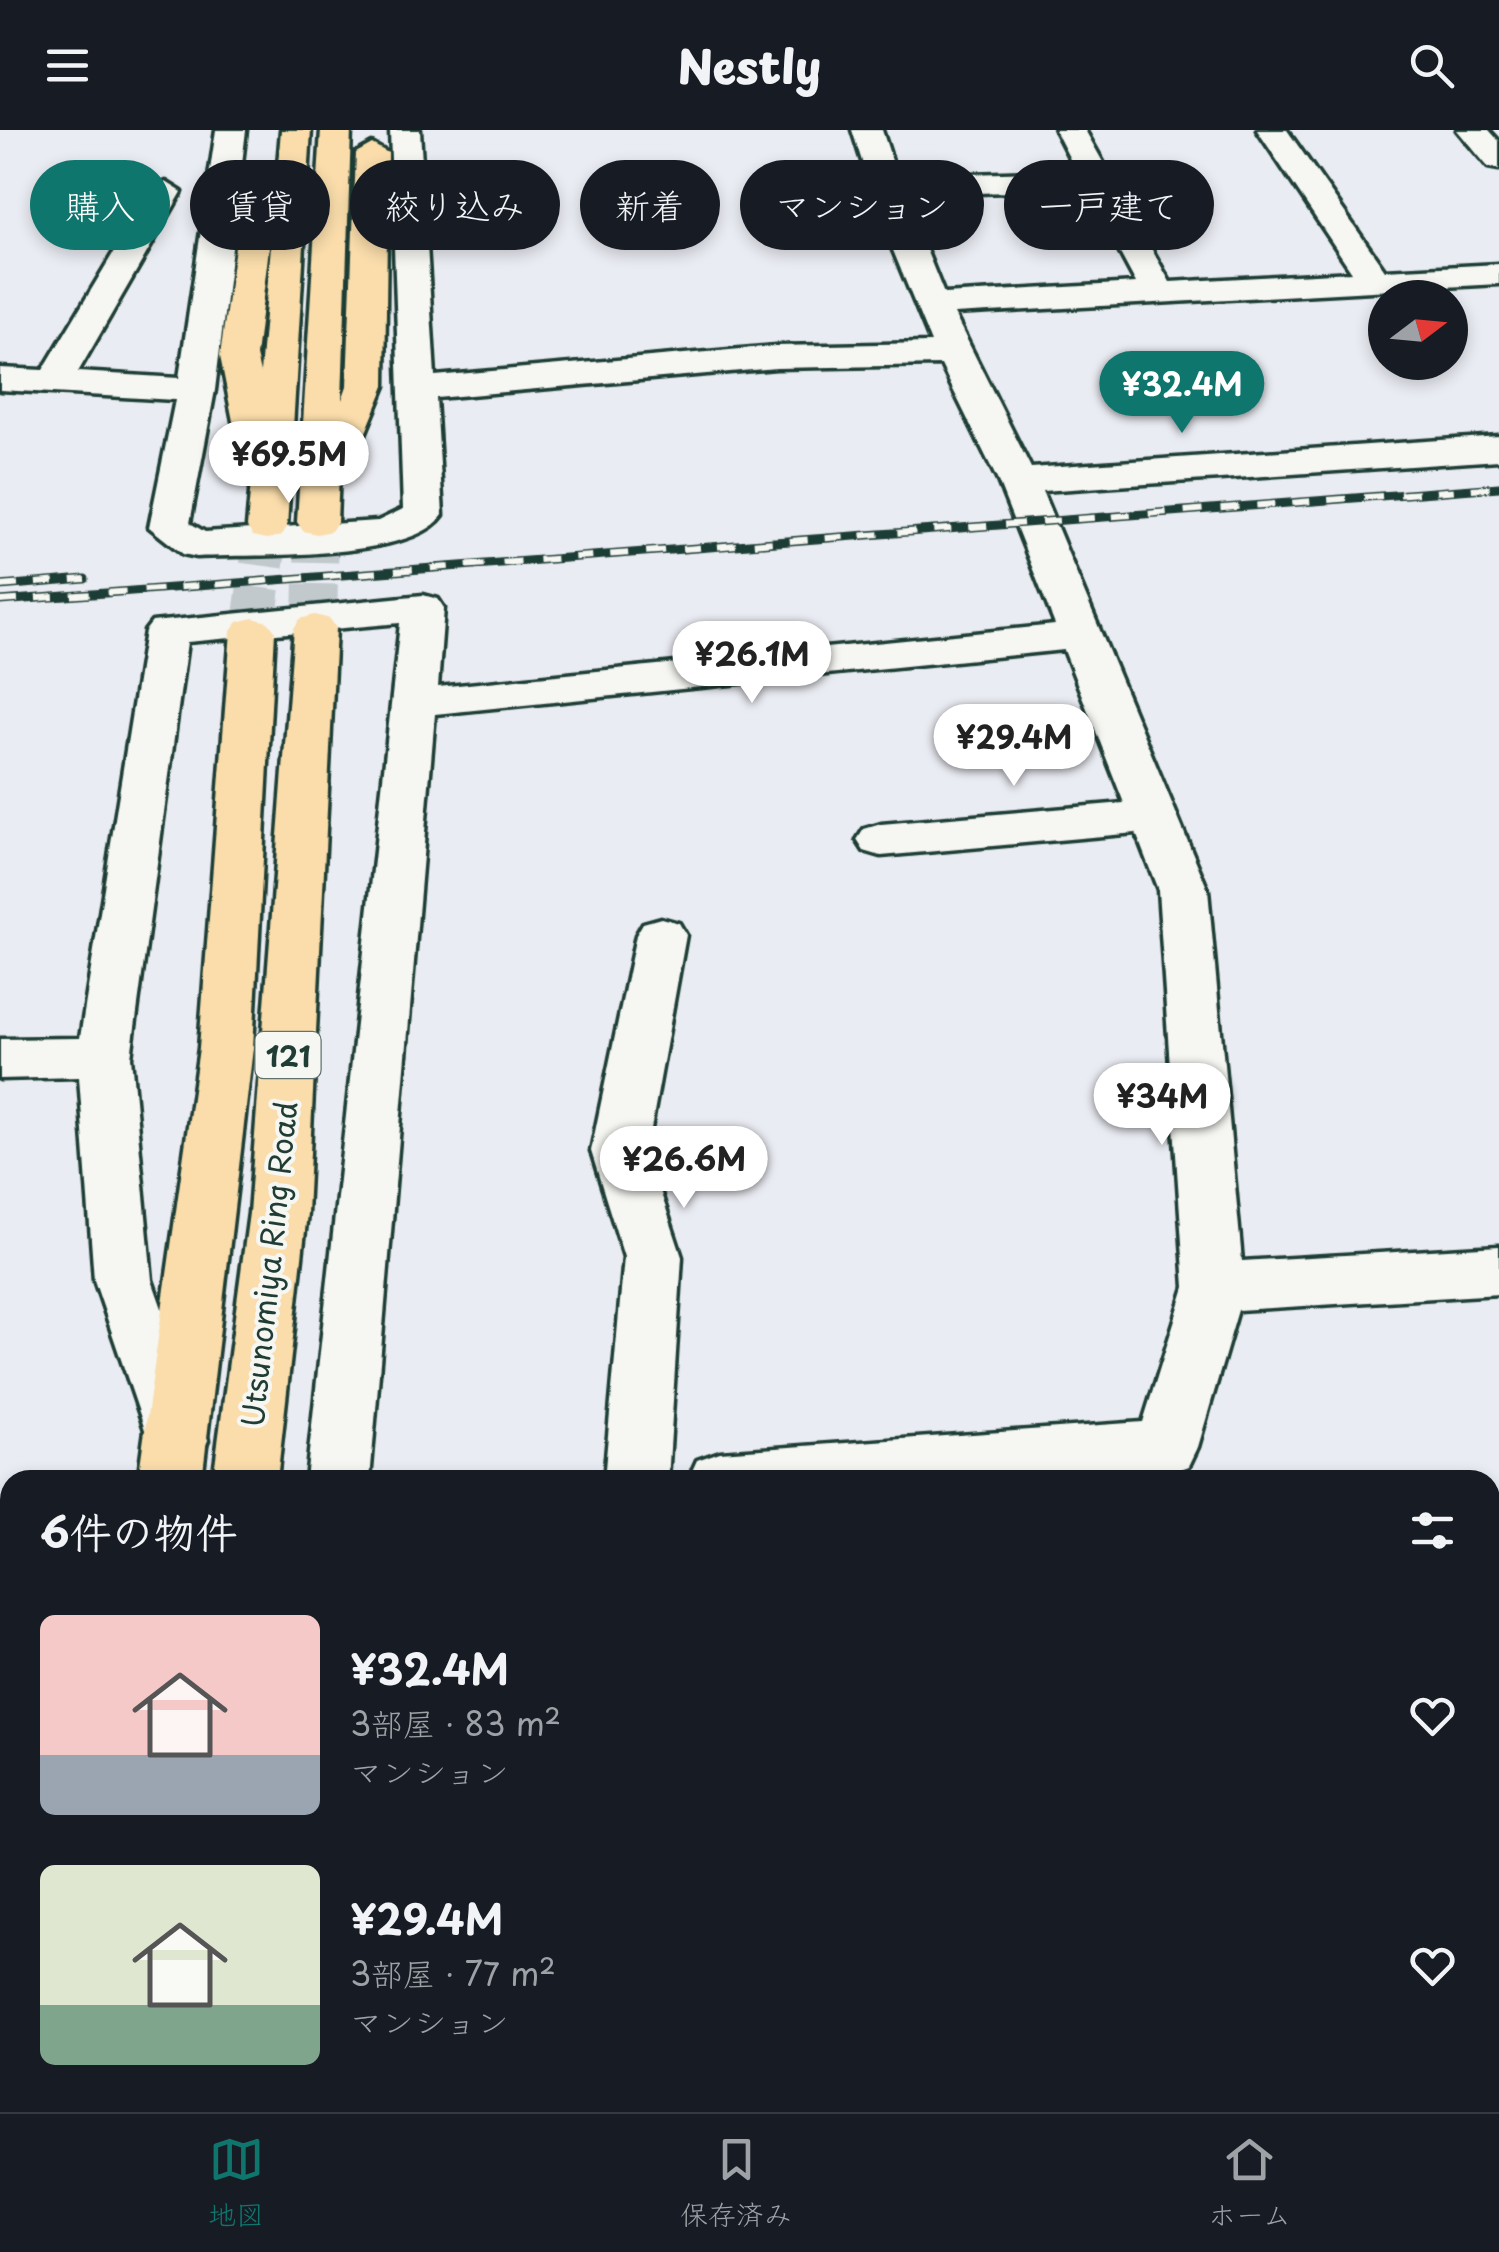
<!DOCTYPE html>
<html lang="ja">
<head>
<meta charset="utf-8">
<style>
	:root { --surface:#171b24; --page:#20242c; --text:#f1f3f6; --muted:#9ea1a6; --line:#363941; --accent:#0f766e }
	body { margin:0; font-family:"Playpen Sans","Klee One",sans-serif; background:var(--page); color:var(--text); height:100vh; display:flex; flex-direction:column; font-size:38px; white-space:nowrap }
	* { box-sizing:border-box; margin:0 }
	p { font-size:32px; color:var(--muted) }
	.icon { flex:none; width:55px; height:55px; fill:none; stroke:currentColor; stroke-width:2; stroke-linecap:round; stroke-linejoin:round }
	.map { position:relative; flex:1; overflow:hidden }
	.panel { position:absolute; left:0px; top:1340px; width:1500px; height:642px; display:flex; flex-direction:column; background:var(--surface); border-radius:30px 30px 0 0; box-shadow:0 5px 15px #0003 }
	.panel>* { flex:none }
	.hud { position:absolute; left:30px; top:30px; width:1440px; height:90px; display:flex; gap:20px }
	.needle { width:65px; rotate:74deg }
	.buttons { position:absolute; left:1368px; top:150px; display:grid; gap:20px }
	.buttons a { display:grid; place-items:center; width:100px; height:100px; border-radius:50%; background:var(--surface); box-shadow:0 5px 15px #0003; font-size:50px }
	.price { position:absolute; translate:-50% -85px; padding:0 22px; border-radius:35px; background:#fff; color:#222; font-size:32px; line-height:65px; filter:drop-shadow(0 2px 5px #0008) }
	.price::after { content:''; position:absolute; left:50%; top:60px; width:30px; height:22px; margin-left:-15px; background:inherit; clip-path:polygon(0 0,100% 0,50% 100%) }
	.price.active { background:var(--accent); color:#fff }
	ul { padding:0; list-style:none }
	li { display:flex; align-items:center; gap:30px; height:250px; padding:0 40px }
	li span { display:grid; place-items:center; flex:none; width:280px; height:200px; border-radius:15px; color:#555 }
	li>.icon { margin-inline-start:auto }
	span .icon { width:120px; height:120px; fill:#fffc; stroke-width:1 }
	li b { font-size:42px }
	h2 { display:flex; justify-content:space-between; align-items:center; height:120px; padding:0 40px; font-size:42px }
	.tag { padding:0 35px; border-radius:45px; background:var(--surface); box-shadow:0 5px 15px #0003; font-size:35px; line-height:90px }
	.tag.active { background:var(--accent); color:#fff }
	header { display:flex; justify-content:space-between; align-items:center; height:130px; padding:0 40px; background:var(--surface); font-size:45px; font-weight:800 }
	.tab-bar { display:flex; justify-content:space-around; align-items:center; height:140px; border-top:2px solid var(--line); background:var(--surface); font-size:28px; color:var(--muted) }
	.tab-bar a { display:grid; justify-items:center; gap:5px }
	.tab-bar .active { color:var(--accent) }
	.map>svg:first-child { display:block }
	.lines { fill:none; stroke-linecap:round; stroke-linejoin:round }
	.highway-tunnel { stroke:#c1c9cd; stroke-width:44; stroke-dasharray:44 22; stroke-linecap:butt }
	.street-casing { stroke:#1f3d34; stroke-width:7 }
	.highway-casing { stroke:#1f3d34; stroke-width:7 }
	.street { fill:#f6f6f2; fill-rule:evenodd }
	.highway { fill:#faddab; fill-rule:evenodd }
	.rail-casing { stroke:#1f3d34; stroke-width:9 }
	.rail { stroke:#f6f6f2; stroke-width:6; stroke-dasharray:18; stroke-linecap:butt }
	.labels { text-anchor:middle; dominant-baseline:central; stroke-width:8; stroke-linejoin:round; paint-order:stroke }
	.shield { fill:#f6f6f2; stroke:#60746d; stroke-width:2.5 }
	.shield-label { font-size:28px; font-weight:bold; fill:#1f3d34 }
	.street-label { font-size:30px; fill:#1f3d34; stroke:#f6f6f2 }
</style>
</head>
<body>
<header><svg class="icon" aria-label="menu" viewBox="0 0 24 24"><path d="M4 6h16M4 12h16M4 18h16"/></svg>Nestly<svg class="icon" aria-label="search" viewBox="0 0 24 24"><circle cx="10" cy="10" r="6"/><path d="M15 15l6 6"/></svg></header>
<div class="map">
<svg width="1499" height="1982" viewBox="0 0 1499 1982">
	<rect width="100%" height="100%" fill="#eaecf3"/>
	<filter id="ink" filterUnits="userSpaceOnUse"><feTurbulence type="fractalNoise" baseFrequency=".01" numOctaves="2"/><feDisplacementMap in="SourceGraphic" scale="20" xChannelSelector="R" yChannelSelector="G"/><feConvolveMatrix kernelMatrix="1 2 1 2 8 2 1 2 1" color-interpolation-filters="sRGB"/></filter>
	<g filter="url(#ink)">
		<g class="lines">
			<!-- highway-tunnel -->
			<path class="highway-tunnel" d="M315,498L317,392
				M253,501L267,397"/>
			<defs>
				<path id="street" d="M216,0H246L215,260L190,393L205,402L378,391L403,379L390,0H420L435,246L776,216L931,213L881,91L852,0H882L897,46L1076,41L1055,0H1085L1170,152L1352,142L1257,0H1287L1385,140L1499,134V154L954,184L1031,338L1499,306V330L1042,361L1208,760L1242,1131L1499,1116V1164L1238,1180L1198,1317L1189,1336L1167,1344L1090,1350H688L697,1330L720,1322L1143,1292L1185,1157L1158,760L1136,703L881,726L864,721L857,710L864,699L881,694L1124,673L1064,520L435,584L370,1350H306L400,493L187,512L131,927L152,1150L208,1310L199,1329L177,1337L155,1329L94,1150L79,947L0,949V909L80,908L145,501L152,492L423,465L438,469L444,478L438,557L1055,495L998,351L941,235L776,238L436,268L443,385C412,431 252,424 197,427L183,424L149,397L175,270L0,260V238L43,240L150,62L166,52L182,62L78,242L179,248ZM1086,60L1136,153L944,164L904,65Z
					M1457,0H1489L1499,11V39L1488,37Z
					M661,788L679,793L686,805L647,1021L682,1127L668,1350H604L624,1127L591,1021L636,805L643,793Z
					M10,1524V1588L0,1591V1525Z
					M446,1972H525L526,1982H446Z"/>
				<path id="highway" d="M281,0H311L287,397L281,406L267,409L253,406L247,397L254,317L241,314L236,306L220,226L236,109L241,102H265L270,109L256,226L260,243Z
					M321,0H351L342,270L347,256L356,23L372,14L388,23L385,256L354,331L349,339L339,342L337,392L331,401L317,404L303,401L297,392Z
					M315,485L330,489L336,498L307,1083L277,1350H213L249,1083L294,498L300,489Z
					M253,488L268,492L275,501L253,918L202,1350H138L199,918L231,501L238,492Z
					M10,1968V1972H87V1982H7Z
					M122,1972H201L200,1982H120Z"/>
			</defs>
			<!-- street casing -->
			<use href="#street" class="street-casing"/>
			<!-- highway casing -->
			<use href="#highway" class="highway-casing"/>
			<!-- street -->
			<use href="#street" class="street"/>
			<!-- highway -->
			<use href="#highway" class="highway"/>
			<defs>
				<path id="rail" d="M0,456L85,449
					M0,471L1499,357"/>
			</defs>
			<!-- rail casing -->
			<use href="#rail" class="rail-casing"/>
			<!-- rail -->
			<use href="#rail" class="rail"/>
		</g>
	</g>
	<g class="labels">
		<!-- shield labels -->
		<rect class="shield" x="255.5" y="902" width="65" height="46" rx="8"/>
		<g class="shield-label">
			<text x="288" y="925">121</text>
		</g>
		<!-- street labels -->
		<g class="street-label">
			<text transform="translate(268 1134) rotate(-84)">Utsunomiya Ring Road</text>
		</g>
	</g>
</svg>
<div class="buttons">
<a><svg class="needle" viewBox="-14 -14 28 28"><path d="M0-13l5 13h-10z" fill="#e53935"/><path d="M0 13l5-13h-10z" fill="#9ea1a6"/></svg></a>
</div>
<b class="price active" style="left:1182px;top:306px">¥32.4M</b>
<b class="price" style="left:289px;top:376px">¥69.5M</b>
<b class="price" style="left:752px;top:576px">¥26.1M</b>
<b class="price" style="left:1014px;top:659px">¥29.4M</b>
<b class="price" style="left:1162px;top:1018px">¥34M</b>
<b class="price" style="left:684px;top:1081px">¥26.6M</b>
<div class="hud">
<a class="tag active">購入</a>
<a class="tag">賃貸</a>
<a class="tag">絞り込み</a>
<a class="tag">新着</a>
<a class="tag">マンション</a>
<a class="tag">一戸建て</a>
</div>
<section class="panel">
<h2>6件の物件<svg class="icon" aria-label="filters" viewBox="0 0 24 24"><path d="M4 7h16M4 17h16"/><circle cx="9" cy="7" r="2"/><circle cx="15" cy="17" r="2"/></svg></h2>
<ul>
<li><span style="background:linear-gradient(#f6c9c9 70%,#9aa5b1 0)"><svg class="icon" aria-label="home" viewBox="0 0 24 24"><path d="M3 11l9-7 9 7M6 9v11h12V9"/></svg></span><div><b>¥32.4M</b><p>3部屋 · 83 m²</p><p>マンション</p></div><svg class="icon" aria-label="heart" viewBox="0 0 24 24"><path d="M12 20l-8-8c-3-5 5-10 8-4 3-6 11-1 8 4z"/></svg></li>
<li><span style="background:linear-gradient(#dfe7d0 70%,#7fa58c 0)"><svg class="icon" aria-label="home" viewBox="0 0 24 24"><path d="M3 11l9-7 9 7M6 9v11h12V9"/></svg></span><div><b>¥29.4M</b><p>3部屋 · 77 m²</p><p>マンション</p></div><svg class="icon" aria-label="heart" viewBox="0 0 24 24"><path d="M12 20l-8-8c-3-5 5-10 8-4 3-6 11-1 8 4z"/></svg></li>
</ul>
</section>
</div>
<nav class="tab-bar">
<a class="active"><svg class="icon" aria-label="map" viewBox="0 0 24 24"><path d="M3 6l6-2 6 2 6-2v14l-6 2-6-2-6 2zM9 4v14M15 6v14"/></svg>地図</a>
<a><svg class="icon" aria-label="saved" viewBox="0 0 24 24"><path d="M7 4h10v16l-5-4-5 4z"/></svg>保存済み</a>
<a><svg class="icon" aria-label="home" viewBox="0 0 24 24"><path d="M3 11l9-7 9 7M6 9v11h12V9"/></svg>ホーム</a>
</nav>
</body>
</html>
